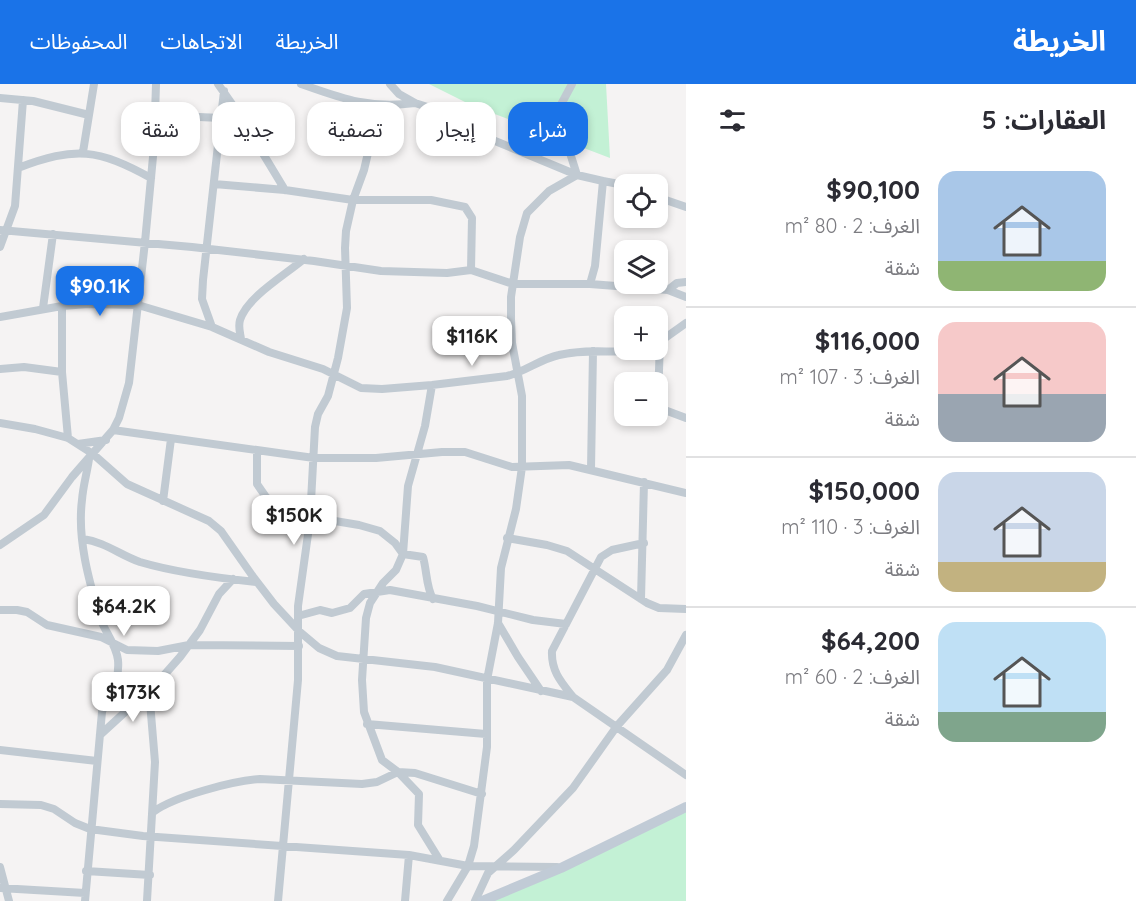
<!DOCTYPE html>
<html lang="ar">
<head>
<meta charset="utf-8">
<style>
	:root { --surface:#fff; --page:#f7f7f7; --text:#2b2b33; --muted:#7c7c81; --line:#e1e1e2; --accent:#1a73e8 }
	body { margin:0; font-family:Quicksand,"Noto Sans Arabic",sans-serif; background:var(--page); color:var(--text); direction:rtl; height:100vh; display:flex; flex-direction:column; font-size:22px; white-space:nowrap }
	* { box-sizing:border-box; margin:0 }
	p { font-size:20px; color:var(--muted) }
	.icon { flex:none; width:33px; height:33px; fill:none; stroke:currentColor; stroke-width:2; stroke-linecap:round; stroke-linejoin:round }
	.map { position:relative; flex:1; overflow:hidden; direction:ltr }
	.details { display:flex; flex-direction:column; background:var(--surface); width:450px }
	.details>* { flex:none }
	.guide { position:absolute; left:18px; top:18px; width:570px; height:54px; direction:rtl; display:flex; gap:12px }
	.buttons { position:absolute; left:614px; top:90px; display:grid; gap:12px }
	.buttons a { display:grid; place-items:center; width:54px; height:54px; border-radius:12px; background:var(--surface); box-shadow:0 3px 9px #0003; font-size:30px }
	.price { position:absolute; translate:-50% -51px; padding:0 14px; border-radius:12px; background:#fff; color:#222; font-size:20px; line-height:39px; filter:drop-shadow(0 2px 3px #0008) }
	.price::after { content:''; position:absolute; left:50%; top:36px; width:18px; height:14px; margin-left:-9px; background:inherit; clip-path:polygon(0 0,100% 0,50% 100%) }
	.price.on { background:var(--accent); color:#fff }
	ul { padding:0; list-style:none }
	li { display:flex; align-items:center; gap:18px; height:150px; padding:0 30px }
	li+li { border-top:2px solid var(--line) }
	li span { display:grid; place-items:center; flex:none; width:168px; height:120px; border-radius:18px; color:#555 }
	li>.icon { margin-inline-start:auto }
	span .icon { width:72px; height:72px; fill:#fffc; stroke-width:1 }
	li b { font-size:26px }
	h2 { display:flex; justify-content:space-between; align-items:center; height:72px; padding:0 30px; font-size:26px }
	.pill { padding:0 21px; border-radius:18px; background:var(--surface); box-shadow:0 3px 9px #0003; font-size:21px; line-height:54px }
	.pill.on { background:var(--accent); color:#fff }
	header { display:flex; align-items:center; gap:36px; box-sizing:border-box; height:84px; padding:0 30px; background:var(--accent); color:#fff }
	header strong { font-size:28px }
	nav { display:flex; gap:33px; margin-inline-start:auto; font-size:21px }
	main { display:flex; flex:1; min-height:0 }
	.map>svg:first-child { display:block }
	.green { fill:#c3f1d5 }
	.lines { fill:none; stroke-linecap:round; stroke-linejoin:round }
	.street { stroke:#c1cad2; stroke-width:8 }
	.secondary { stroke:#c1cbd6; stroke-width:10 }
</style>
</head>
<body>
<header>
<strong>الخريطة</strong>
<nav><a>الخريطة</a><a>الاتجاهات</a><a>المحفوظات</a></nav>
</header>
<main>
<section class="details">
<h2>العقارات: 5<svg class="icon" aria-label="filters" viewBox="0 0 24 24"><path d="M4 7h16M4 17h16"/><circle cx="9" cy="7" r="2"/><circle cx="15" cy="17" r="2"/></svg></h2>
<ul>
<li><span style="background:linear-gradient(#a9c7e8 75%,#8fb573 0)"><svg class="icon" aria-label="home" viewBox="0 0 24 24"><path d="M3 11l9-7 9 7M6 9v11h12V9"/></svg></span><div><b>$90,100</b><p>الغرف: 2 · 80 m²</p><p>شقة</p></div></li>
<li><span style="background:linear-gradient(#f6c9c9 60%,#9aa5b1 0)"><svg class="icon" aria-label="home" viewBox="0 0 24 24"><path d="M3 11l9-7 9 7M6 9v11h12V9"/></svg></span><div><b>$116,000</b><p>الغرف: 3 · 107 m²</p><p>شقة</p></div></li>
<li><span style="background:linear-gradient(#c9d6e8 75%,#c2b280 0)"><svg class="icon" aria-label="home" viewBox="0 0 24 24"><path d="M3 11l9-7 9 7M6 9v11h12V9"/></svg></span><div><b>$150,000</b><p>الغرف: 3 · 110 m²</p><p>شقة</p></div></li>
<li><span style="background:linear-gradient(#bfe0f5 75%,#7fa58c 0)"><svg class="icon" aria-label="home" viewBox="0 0 24 24"><path d="M3 11l9-7 9 7M6 9v11h12V9"/></svg></span><div><b>$64,200</b><p>الغرف: 2 · 60 m²</p><p>شقة</p></div></li>
</ul>
</section>
<div class="map">
<svg width="686" height="817" viewBox="0 0 686 817">
	<rect width="100%" height="100%" fill="#f5f3f3"/>
	<!-- green -->
	<path class="green" d="M429,0H606L610,74L471,21Z
		M686,725V817H485Z"/>
	<g class="lines">
		<!-- street -->
		<path class="street" d="M218,0L239,30L285,106
			M301,0C343,15 369,25 415,19
			M390,0L399,10L415,19L443,28L464,38L483,52L577,91L603,97
			M572,0L557,28L577,91
			M0,14L33,17L89,31
			M155,31L221,34
			M83,68L94,0
			M18,84C76,62 98,65 151,94
			M214,100L285,106L353,116H431L465,123L472,134L471,186
			M657,113L686,123
			M0,146L192,163L314,177L381,187L447,189L471,186L513,200H590L595,182L603,97L624,101
			M0,163L15,122L23,16
			M590,200L668,206L686,213
			M668,206L677,199L686,198
			M62,222V288L68,354
			M43,224L53,150
			M0,233L62,222L88,220L138,221L212,243L269,268L323,285L361,304L382,305L432,301L507,292C525,288 540,275 559,271C587,264 615,270 643,266
			M212,243L202,215L203,196L224,7
			M241,255C240,248 238,243 240,236C247,213 285,191 304,175
			M660,257L658,316L662,325L686,334
			M658,259L686,239
			M0,285L24,283L62,288
			M432,301L425,342L408,402L403,470L396,486L383,499L370,519L366,534L362,596L364,628L382,676L398,688L419,710L418,741L439,775
			M0,339L35,345L68,354L93,370L127,400L209,437L221,447L254,494L274,520L300,548L319,564L337,572L435,583L573,613L686,691
			M113,346L314,374H376L442,368H465L512,383L569,381L686,409
			M78,360L106,356
			M257,367V400L266,413L279,425L294,433L335,437L359,441L380,447L395,459L403,470L423,473C427,487 426,503 433,515
			M591,385L593,267
			M163,417L171,355
			M507,454L547,461L567,467L647,519L659,524L686,525
			M83,455C105,458 120,471 140,478C177,489 218,494 256,498
			M0,461L44,431L72,393L113,346L119,334L129,299L145,158L154,62L156,0
			M641,515L644,398
			M0,526H17L27,528L47,541L101,553L127,566L158,567L189,561L299,562
			M298,532L320,526L332,529L350,524L364,510L390,506L477,522L533,536L566,540
			M498,539L518,573L541,607
			M573,613C561,598 551,587 552,567L601,473L612,466L644,459
			M367,640L486,650
			M100,651L158,598L180,573L200,546L219,510L233,495
			M0,666L97,677
			M0,720L41,721L54,725L75,739L90,745L143,752L409,771L468,782L557,783
			M153,728C175,712 233,697 260,695L362,700L377,698L398,688L415,689L482,710
			M0,783L9,817
			M86,787L150,791
			M0,804L85,809
			M85,817L102,628C109,607 120,600 118,576C116,560 105,548 100,534C89,497 77,455 82,416C83,402 87,389 89,375
			M147,817L155,678L149,606
			M278,817L298,596V522L310,436L315,343L318,330L328,312L338,274L347,224L345,164L346,147L353,116L364,86L379,22
			M405,817L409,771
			M447,817L468,782L474,762L487,663V596L498,539L501,484L516,425L522,383V312L512,259L511,235V213L520,153L527,129L549,107L577,91
			M475,817L488,789L514,766L573,704L617,642L667,586L686,551"/>
		<!-- secondary -->
		<path class="secondary" d="M482,817L561,784L686,723"/>
	</g>
</svg>
<div class="buttons">
<a><svg class="icon" aria-label="locate" viewBox="0 0 24 24"><circle cx="12" cy="12" r="6"/><path d="M12 2v4M12 18v4M2 12h4M18 12h4"/></svg></a>
<a><svg class="icon" aria-label="layers" viewBox="0 0 24 24"><path d="M12 4l9 5-9 5-9-5zM3 14l9 5 9-5"/></svg></a>
<a>+</a>
<a>−</a>
</div>
<b class="price on" style="left:100px;top:233px">$90.1K</b>
<b class="price" style="left:472px;top:283px">$116K</b>
<b class="price" style="left:294px;top:462px">$150K</b>
<b class="price" style="left:124px;top:553px">$64.2K</b>
<b class="price" style="left:133px;top:639px">$173K</b>
<div class="guide">
<a class="pill on">شراء</a>
<a class="pill">إيجار</a>
<a class="pill">تصفية</a>
<a class="pill">جديد</a>
<a class="pill">شقة</a>
</div>
</div>
</main>
</body>
</html>
